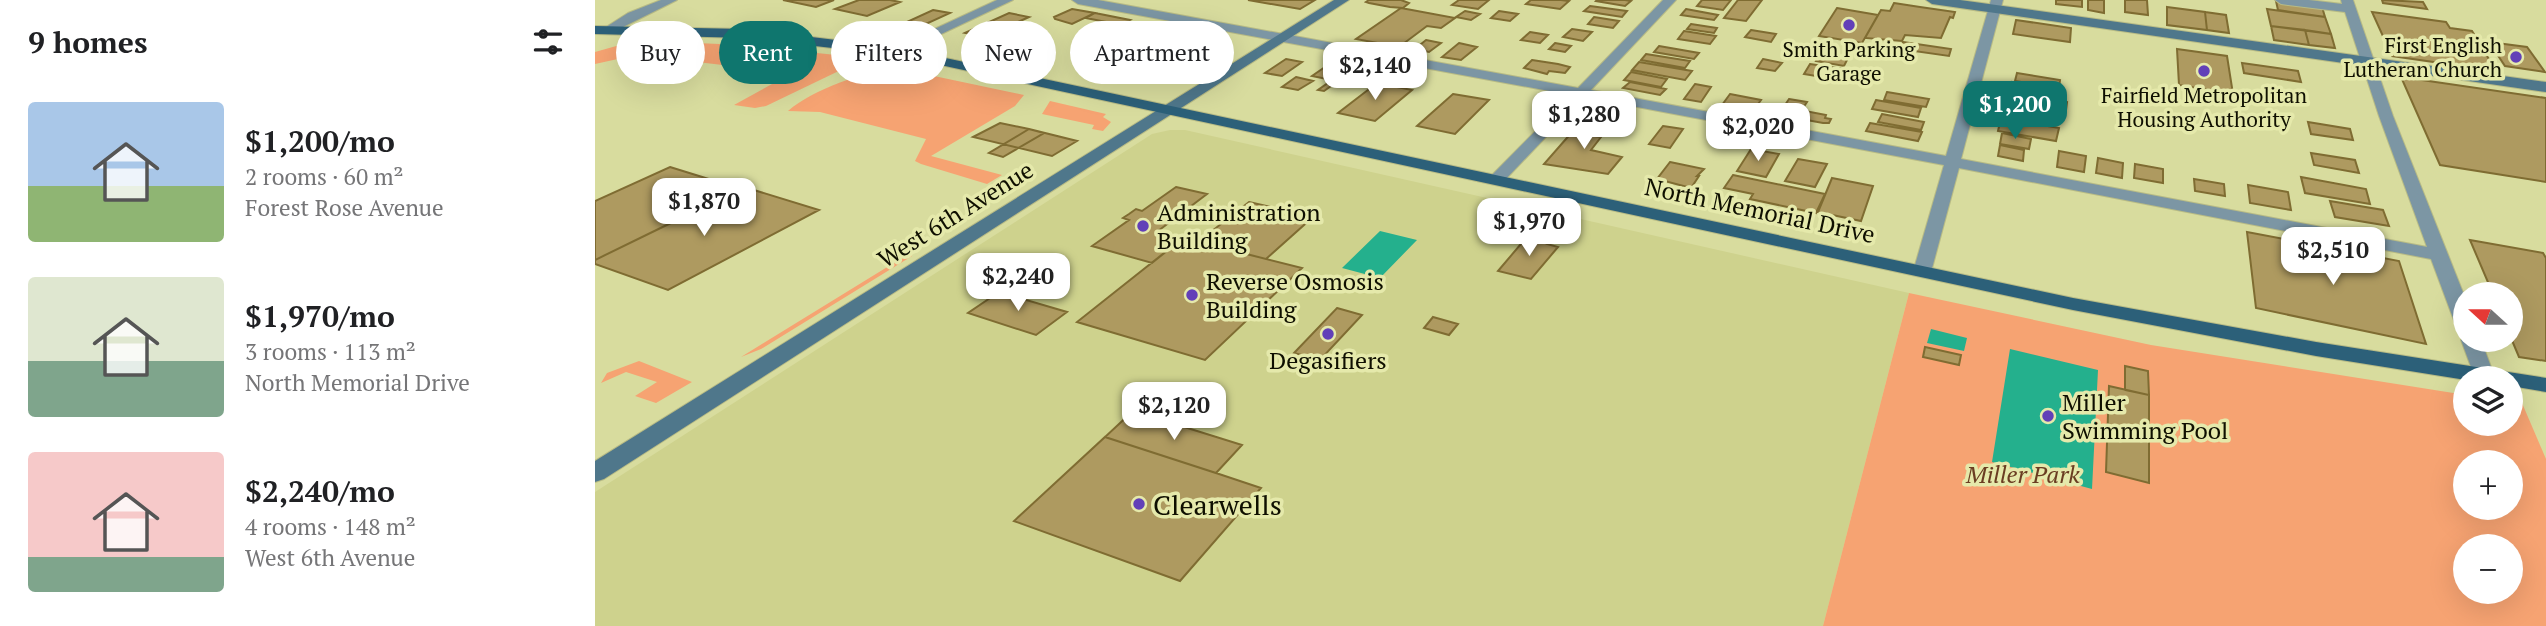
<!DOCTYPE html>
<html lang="en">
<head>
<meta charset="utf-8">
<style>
	:root { --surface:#fff; --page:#f2f2f2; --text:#202124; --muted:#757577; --accent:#0f766e }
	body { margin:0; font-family:"PT Serif",serif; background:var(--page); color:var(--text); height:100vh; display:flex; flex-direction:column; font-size:26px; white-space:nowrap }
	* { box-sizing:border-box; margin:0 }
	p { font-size:23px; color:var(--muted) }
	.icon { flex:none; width:38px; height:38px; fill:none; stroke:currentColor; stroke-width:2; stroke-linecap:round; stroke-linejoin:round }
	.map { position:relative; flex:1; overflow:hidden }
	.details { display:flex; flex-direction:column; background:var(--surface); width:595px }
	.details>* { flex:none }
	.guide { position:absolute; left:21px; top:21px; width:665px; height:63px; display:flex; gap:14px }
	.needle { width:46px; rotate:291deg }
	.fabs { position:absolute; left:1858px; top:282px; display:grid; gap:14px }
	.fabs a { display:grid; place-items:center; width:70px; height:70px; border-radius:50%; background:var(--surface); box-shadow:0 7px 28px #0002; font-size:35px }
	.price { position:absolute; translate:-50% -60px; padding:0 16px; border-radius:14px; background:#fff; color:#222; font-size:23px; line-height:46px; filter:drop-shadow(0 2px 4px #0008) }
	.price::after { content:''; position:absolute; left:50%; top:42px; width:21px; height:16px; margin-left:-10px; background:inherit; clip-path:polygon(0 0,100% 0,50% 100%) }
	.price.on { background:var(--accent); color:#fff }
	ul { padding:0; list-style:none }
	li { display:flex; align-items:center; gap:21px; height:175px; padding:0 28px }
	li span { display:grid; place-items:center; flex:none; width:196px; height:140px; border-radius:7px; color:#555 }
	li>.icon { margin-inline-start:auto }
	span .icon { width:84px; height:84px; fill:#fffc; stroke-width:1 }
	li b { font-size:30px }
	h2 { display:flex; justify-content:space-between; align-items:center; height:84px; padding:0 28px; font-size:30px }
	.tag { padding:0 24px; border-radius:32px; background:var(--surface); box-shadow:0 7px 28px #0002; font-size:24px; line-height:63px }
	.tag.on { background:var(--accent); color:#fff }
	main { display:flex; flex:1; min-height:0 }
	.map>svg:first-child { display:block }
	.built { fill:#ced28d }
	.green { fill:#f6a372; fill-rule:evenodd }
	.water { fill:#24b08d }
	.building { fill:#ae9a60; stroke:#7f6c32; stroke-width:2 }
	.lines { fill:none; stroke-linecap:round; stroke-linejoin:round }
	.street-casing { stroke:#b8bb85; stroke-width:2 }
	.secondary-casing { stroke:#b8bb85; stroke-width:2 }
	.primary-casing { stroke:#b8bb85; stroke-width:2 }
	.street { fill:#7c96a4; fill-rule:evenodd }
	.secondary { fill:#4f778b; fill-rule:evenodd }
	.primary { fill:#2c6079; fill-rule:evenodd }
	.poi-dot { fill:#6240b8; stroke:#e5e9ab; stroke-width:2.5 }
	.labels { text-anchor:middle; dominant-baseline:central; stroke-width:7; stroke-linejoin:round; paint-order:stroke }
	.far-poi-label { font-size:21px; fill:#0f0f00; stroke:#e5e9ab }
	.street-label { font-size:24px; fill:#0f0f00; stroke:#e5e9ab }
	.poi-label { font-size:24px; fill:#0f0f00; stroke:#e5e9ab; text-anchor:start }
	.park-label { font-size:24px; font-style:italic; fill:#6a3d22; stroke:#e5e9ab }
	.near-poi-label { font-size:28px; fill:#0f0f00; stroke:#e5e9ab; text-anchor:start }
</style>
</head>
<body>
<main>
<section class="details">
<h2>9 homes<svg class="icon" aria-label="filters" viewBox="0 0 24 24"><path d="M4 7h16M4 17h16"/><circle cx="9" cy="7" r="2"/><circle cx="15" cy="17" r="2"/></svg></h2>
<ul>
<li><span style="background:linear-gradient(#a9c7e8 60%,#8fb573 0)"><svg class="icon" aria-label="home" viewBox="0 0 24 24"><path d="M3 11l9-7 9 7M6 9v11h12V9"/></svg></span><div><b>$1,200/mo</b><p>2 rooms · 60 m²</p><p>Forest Rose Avenue</p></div></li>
<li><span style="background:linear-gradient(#dfe7d0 60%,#7fa58c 0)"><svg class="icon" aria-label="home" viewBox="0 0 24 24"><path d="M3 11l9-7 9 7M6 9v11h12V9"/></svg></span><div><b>$1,970/mo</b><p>3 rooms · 113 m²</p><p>North Memorial Drive</p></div></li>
<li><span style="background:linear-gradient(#f6c9c9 75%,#7fa58c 0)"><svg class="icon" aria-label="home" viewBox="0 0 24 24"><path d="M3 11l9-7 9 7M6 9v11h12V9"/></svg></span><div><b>$2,240/mo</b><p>4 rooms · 148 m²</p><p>West 6th Avenue</p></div></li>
</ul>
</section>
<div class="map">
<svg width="1951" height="626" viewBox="0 0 1951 626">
	<rect width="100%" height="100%" fill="#d8dc9e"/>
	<!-- built -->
	<path class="built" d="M575,130H590L1314,293L1228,626H0V492L557,134Z"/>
	<!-- green -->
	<path class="green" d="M56,41L147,45L241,55L249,59L245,67L250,68L171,106L160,108L139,105L197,73L41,55L0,64V52L32,43Z
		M301,68L429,95L420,106L336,156L407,175L392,184L326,164L320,161L331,139L225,112L193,111C217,90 270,71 301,68Z
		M455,101L511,114L508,117L516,122L508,131L497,129L499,125L447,114Z
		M315,253L317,256L166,349L146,357Z
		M1314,293L1556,345L1871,395V424H1916V402L1927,403L1951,459V626H1228ZM1871,462H1916V508H1871ZM1871,546H1916V592H1871Z
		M44,361L97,382L61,403L40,396L62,382L31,372L6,383L12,373Z"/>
	<!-- water -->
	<path class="water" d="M785,231L822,240L785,278L747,268Z
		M1336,329L1372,338L1369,351L1332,343Z
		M1415,349L1503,370L1497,489L1397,462Z"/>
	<!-- building -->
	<path class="building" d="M188,0H239L221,7Z
		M264,0H295L305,2L272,16L240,9Z
		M653,0H720L705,9Z
		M774,0H806L814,3L808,8L795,7L774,3L771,2Z
		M864,0H894L883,9L857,5Z
		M936,0H966L974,1L965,9L931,4Z
		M1002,0H1030L1036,1L1030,6L1001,1Z
		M1107,0H1136L1128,10L1102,6Z
		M1143,0H1167L1151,21L1129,18Z
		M1461,0H1487V7L1461,4Z
		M1493,0H1509V13L1493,10Z
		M1530,0H1552L1553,15L1530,12Z
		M1787,0L1828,2L1832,9L1788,3Z
		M1681,1L1727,7L1730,17L1683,10Z
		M1299,3L1325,7L1360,12L1358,18L1355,17L1346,38L1310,35L1307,41L1270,38L1286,10L1295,11Z
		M995,6L1032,11L1027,17L989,11Z
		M1572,7L1610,12L1612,30L1572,25Z
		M806,8L860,18L846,28L832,26L804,47L761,39Z
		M1242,8L1283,15L1267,43L1224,36Z
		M477,9L500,13L477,24L460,19L459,17Z
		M1091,9L1123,15L1119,20L1086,15Z
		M1672,9L1730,17L1736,34L1676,26Z
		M338,10L355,13L320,29L303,26Z
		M870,11L885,14L876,20L861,17Z
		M904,11L923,14L915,21L896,18Z
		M1610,12L1631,15L1634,33L1612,30Z
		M1777,12L1851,22L1855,28L1877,31L1901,71L1797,56Z
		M414,13L434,17L390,37L370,33Z
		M500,13L535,20L500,38L489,34L511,22L491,18Z
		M999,17L1024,21L1018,28L993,24Z
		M1421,20L1476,28L1475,42L1418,34Z
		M1096,24L1122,28L1119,33L1092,29Z
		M1676,26L1710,30L1714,45L1679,40Z
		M531,28L548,31L530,41L509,40Z
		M977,29L997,32L988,41L968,37Z
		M1156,30L1181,34L1176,42L1150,37Z
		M1710,30L1736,34L1740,48L1714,45Z
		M554,31L567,33L549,43L535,41Z
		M1089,31L1121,36L1115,44L1083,39Z
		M935,32L953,35L945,43L926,40Z
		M571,35L604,42L562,66L528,59Z
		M831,40L846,43L834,52L820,49Z
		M1308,42L1356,49L1354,56L1305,49Z
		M1894,42L1932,47L1950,72L1910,66Z
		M531,43L545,45L518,61L504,58Z
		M864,43L882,47L866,60L847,57Z
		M960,43L976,46L970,52L954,49Z
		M499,45L517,48L500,57L482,54Z
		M1064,46L1104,53L1099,59L1059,52Z
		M1582,49L1632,56L1638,94L1584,85Z
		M1051,54L1095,61L1090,68L1046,60Z
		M1225,54L1253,58L1249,66L1221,61Z
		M691,59L707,62L687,76L670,73Z
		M1168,59L1187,63L1180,71L1162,68Z
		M937,60L963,64L975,67L970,73L954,71L952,74L929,68Z
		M1044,62L1097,71L1090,80L1037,70Z
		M1647,63L1703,71L1706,82L1649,73Z
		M1215,64L1262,71L1257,82L1209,74Z
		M730,67L756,72L729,91L723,90L737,80L717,76Z
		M1036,72L1072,79L1066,87L1029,80Z
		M1422,73L1465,80L1464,88L1420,81Z
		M701,77L718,81L703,90L687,87Z
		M1806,77L1951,98V182L1845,165Z
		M1035,82L1071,89L1065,95L1028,88Z
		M1417,82L1466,90L1464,98L1415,90Z
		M782,83L817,90L780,121L743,113Z
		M1100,84L1116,87L1106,102L1089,99Z
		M1292,92L1334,99L1331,107L1289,100Z
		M1420,93L1472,102L1471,110L1418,101Z
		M858,94L894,100L860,134L822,126Z
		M1135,94L1166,100L1158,111L1127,105Z
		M1194,99L1212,102L1208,108L1190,105Z
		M1281,100L1326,108L1323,117L1277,109Z
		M1421,105L1467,113L1466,120L1420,113Z
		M1184,106L1231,115L1230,118L1236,119L1234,123H1228L1179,114Z
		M1287,114L1329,122L1326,130L1283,122Z
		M1001,117L1013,120L999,136L1006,137L996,150L1027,157L1013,174L949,164L978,131L985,133L989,128L985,127L991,121L996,122Z
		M1406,118L1464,128L1461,141L1403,131Z
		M1713,122L1755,129L1758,140L1716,134Z
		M405,123L434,129L482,141L457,156L378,137Z
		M1275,123L1327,132L1323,141L1271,131Z
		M1068,126L1088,129L1075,148L1054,144Z
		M434,129L449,133L408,157L394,153Z
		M1407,133L1436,139L1434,149L1405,144Z
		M1405,145L1429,150L1428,161L1403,156Z
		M1156,149L1184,154L1171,177L1142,171Z
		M1464,151L1491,156L1489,172L1462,167Z
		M1716,153L1760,160L1764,173L1719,165Z
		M1503,158L1528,163L1527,178L1501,173Z
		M1203,159L1232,164L1220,187L1190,181Z
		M1075,162L1109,169L1102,176H1104L1096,188L1062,179Z
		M1540,164L1568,169V183L1539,178Z
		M75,167L146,189L0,260V201Z
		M1138,175L1230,194L1221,213L1155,199L1158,194L1129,188Z
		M1706,177L1771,189L1775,204L1710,193Z
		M1237,178L1278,186L1266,221L1223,212Z
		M1599,179L1629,184L1630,196L1600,191Z
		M1653,185L1693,192L1696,210L1655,203Z
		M149,187L224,210L73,290L0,264V260Z
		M581,187L612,194L563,231L588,238L557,263L497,246L534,220L528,218L534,214L541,209L547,211Z
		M1735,201L1788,210L1794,226L1740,217Z
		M654,202L718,217L671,259L603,242Z
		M1652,232L1804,261L1831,344L1661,308Z
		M943,237L955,240L952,244L963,247L936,279L903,271L931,238L940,241Z
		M588,238L707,268L610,360L482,322Z
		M1875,240L1948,253L1951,258V361L1924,357L1916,338V294H1898Z
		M404,292L472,312L441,335L373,313Z
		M742,308L767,315L725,360L699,353Z
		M838,317L863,324L854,335L829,328Z
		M1330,347L1366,355L1364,365L1328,357Z
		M1530,366L1553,371L1554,395L1530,390Z
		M1514,386L1554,395V483L1511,472Z
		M538,411L647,445L621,473L510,437Z
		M510,437L621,473L666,488L585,581L419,521Z"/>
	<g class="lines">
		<defs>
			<path id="street" d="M66,0H82L18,32H10L8,29L33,13Z
				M402,0H418L304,54L299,55L292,51Z
				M477,0H503L983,88L1068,0H1081L996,90L1351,156L1396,0H1408L1366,159L1832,247L1784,116L1750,12L1686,4L1680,0H1714L1747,4L1746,0H1758L1798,116L1871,300V332L1861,326L1836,259L1364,168L1336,272L1333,276H1321L1318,272L1349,165L989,97L908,182H896L894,179L896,176L976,95L483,4Z
				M1871,335V340H1886L1899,375L1897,378H1881L1879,375L1866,340Z"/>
			<path id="secondary" d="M739,0H754L9,479L0,482V461Z
				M1331,0H1365L1951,82V92L1337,4Z"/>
			<path id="primary" d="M0,26L150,29L299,47L1478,298L1721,342L1951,378V392L1916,386V378L1871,380L1721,356L1478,310L299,55L150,38L0,34Z"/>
		</defs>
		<!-- street casing -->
		<use href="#street" class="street-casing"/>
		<!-- secondary casing -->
		<use href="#secondary" class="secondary-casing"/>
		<!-- primary casing -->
		<use href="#primary" class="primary-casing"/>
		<!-- street -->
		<use href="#street" class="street"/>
		<!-- secondary -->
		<use href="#secondary" class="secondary"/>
		<!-- primary -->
		<use href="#primary" class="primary"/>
	</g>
	<!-- markers -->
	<g class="poi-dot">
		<circle cx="1254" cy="25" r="7"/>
		<circle cx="1921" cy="57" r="7"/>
		<circle cx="1609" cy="71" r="7"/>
		<circle cx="548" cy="226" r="7"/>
		<circle cx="597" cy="295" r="7"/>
		<circle cx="733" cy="334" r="7"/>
		<circle cx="1453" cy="416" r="7"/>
		<circle cx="544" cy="504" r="7"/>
	</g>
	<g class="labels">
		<!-- far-poi labels -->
		<g class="far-poi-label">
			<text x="1907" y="45" text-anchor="end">First English<tspan x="1907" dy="24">Lutheran Church</tspan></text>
			<text x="1254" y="49">Smith Parking<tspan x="1254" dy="24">Garage</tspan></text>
			<text x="1609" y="95">Fairfield Metropolitan<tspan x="1609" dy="24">Housing Authority</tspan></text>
		</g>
		<!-- street labels -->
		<g class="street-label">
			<text transform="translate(1165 210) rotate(12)">North Memorial Drive</text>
			<text transform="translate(360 214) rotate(-32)">West 6th Avenue</text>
		</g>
		<!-- poi labels -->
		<g class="poi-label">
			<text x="562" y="212">Administration<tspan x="562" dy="28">Building</tspan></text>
			<text x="611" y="281">Reverse Osmosis<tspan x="611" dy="28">Building</tspan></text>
			<text x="733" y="360" text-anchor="middle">Degasifiers</text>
			<text x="1467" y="402">Miller<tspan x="1467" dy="28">Swimming Pool</tspan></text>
		</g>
		<!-- park labels -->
		<g class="park-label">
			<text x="1428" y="474">Miller Park</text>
		</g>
		<!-- near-poi labels -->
		<g class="near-poi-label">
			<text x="558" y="504">Clearwells</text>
		</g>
	</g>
</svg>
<div class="fabs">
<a><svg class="needle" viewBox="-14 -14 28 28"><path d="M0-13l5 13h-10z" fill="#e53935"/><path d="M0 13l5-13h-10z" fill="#757577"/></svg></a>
<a><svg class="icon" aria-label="layers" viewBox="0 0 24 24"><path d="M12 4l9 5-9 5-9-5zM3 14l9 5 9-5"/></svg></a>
<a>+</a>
<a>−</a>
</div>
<b class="price" style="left:780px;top:102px">$2,140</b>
<b class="price on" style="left:1420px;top:141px">$1,200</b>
<b class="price" style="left:989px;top:151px">$1,280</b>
<b class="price" style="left:1163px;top:163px">$2,020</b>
<b class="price" style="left:109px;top:238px">$1,870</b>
<b class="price" style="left:934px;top:258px">$1,970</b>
<b class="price" style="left:1738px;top:287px">$2,510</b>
<b class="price" style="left:423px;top:313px">$2,240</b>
<b class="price" style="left:579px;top:442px">$2,120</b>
<div class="guide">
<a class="tag">Buy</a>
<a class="tag on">Rent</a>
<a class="tag">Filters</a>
<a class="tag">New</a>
<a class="tag">Apartment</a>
</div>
</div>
</main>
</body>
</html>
